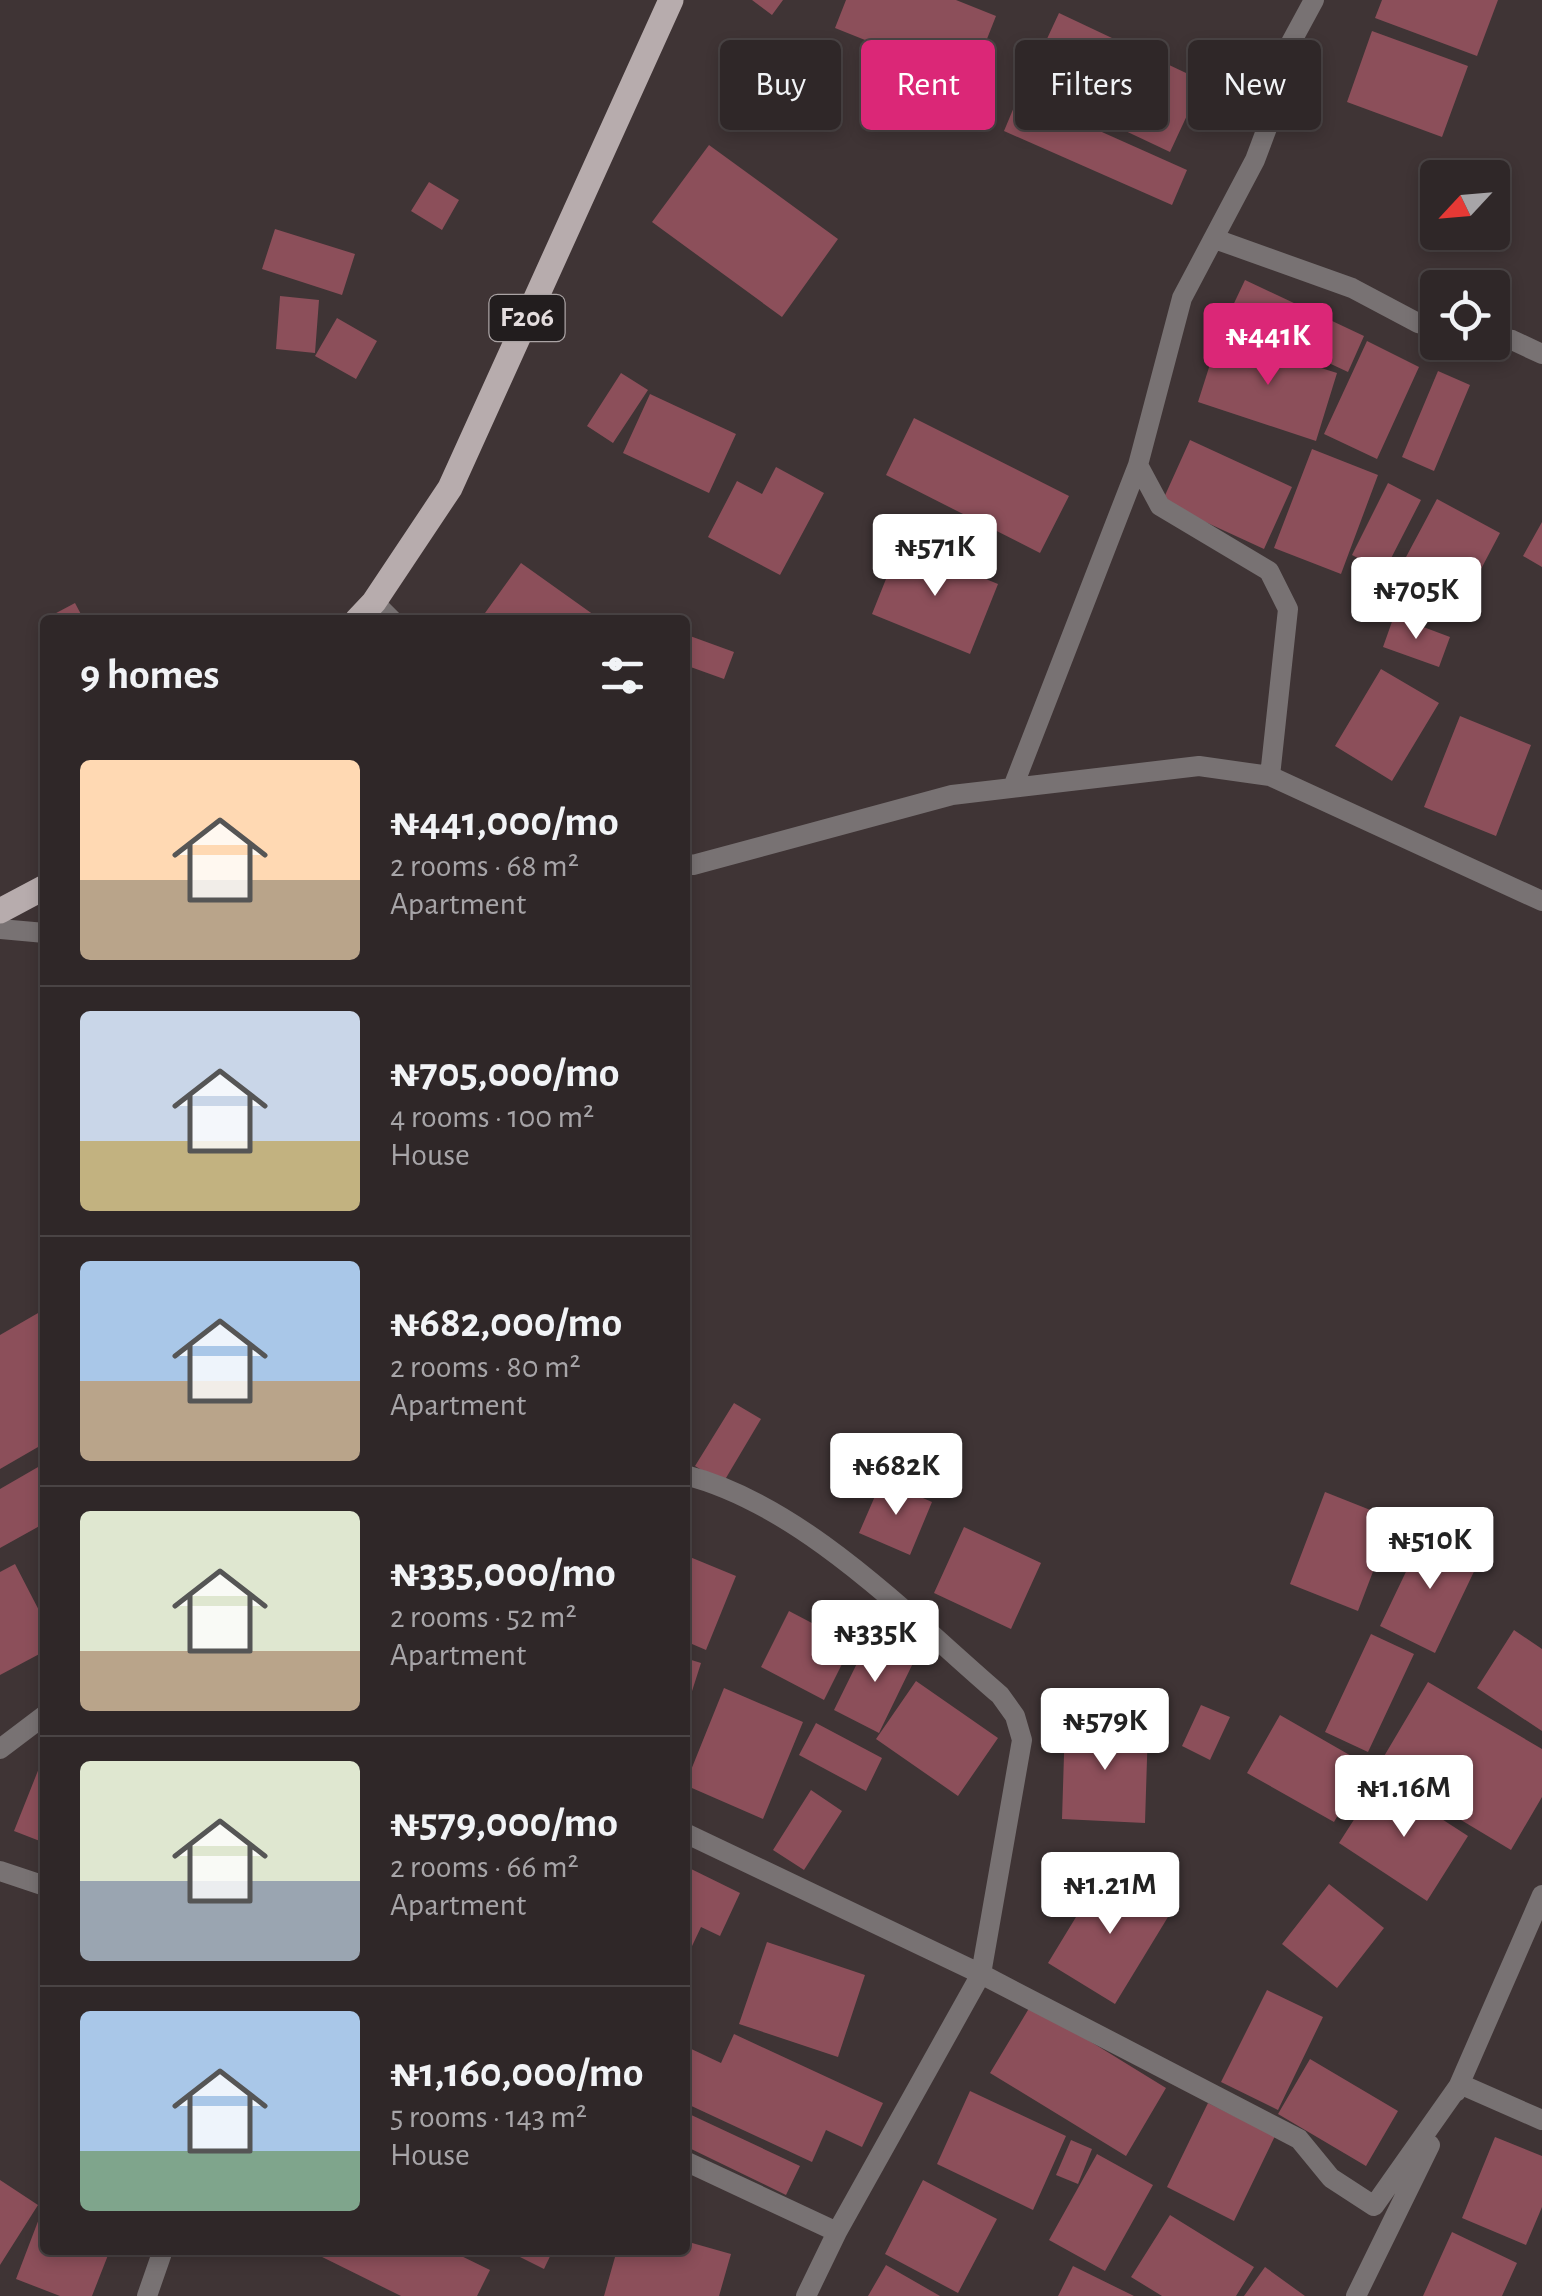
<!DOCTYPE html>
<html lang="en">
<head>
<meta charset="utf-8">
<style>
	:root { --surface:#2f2728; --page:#3b3334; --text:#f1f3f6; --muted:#a7a5a8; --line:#4a4445; --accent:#db2777 }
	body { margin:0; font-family:"Alegreya Sans",sans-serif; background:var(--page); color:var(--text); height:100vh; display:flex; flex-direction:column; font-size:38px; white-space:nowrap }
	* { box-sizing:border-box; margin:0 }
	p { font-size:32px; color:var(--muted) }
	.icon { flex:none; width:55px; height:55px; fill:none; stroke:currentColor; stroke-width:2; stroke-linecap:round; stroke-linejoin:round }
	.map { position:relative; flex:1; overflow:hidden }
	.panel { position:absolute; left:40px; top:615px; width:650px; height:1640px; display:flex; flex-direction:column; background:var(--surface); border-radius:10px; box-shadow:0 5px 15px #0003,0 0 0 2px var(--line) }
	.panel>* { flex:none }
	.banner { position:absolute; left:720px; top:40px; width:670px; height:90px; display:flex; gap:20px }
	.needle { width:65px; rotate:244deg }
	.buttons { position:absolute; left:1420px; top:160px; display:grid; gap:20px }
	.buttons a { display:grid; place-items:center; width:90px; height:90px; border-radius:10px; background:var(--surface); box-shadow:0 5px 15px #0003,0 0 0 2px var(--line); font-size:50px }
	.price { position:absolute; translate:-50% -85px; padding:0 22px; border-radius:10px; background:#fff; color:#222; font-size:32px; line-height:65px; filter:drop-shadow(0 2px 5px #0008) }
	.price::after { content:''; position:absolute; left:50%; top:60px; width:30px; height:22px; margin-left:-15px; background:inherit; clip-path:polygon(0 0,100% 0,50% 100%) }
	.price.selected { background:var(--accent); color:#fff }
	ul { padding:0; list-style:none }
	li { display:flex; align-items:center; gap:30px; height:250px; padding:0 40px }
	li+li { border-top:2px solid var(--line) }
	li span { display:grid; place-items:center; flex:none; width:280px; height:200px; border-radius:10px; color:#555 }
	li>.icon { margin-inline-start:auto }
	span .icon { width:120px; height:120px; fill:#fffc; stroke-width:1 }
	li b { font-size:42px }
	h2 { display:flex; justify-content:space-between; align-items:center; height:120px; padding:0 40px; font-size:42px }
	.pill { padding:0 35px; border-radius:10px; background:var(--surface); box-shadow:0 5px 15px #0003,0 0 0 2px var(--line); font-size:35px; line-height:90px }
	.pill.selected { background:var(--accent); color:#fff }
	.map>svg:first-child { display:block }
	.building { fill:#8c4f5a }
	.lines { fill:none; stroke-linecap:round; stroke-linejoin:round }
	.minor { stroke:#787273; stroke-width:20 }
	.primary { stroke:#b7acad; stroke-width:25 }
	.labels { text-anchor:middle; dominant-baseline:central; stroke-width:9; stroke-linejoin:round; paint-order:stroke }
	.shield { fill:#221d1e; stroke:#aaa3a4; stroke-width:2.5 }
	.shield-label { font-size:28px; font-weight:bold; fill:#e4ddde }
</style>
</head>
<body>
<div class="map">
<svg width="1542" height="2296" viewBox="0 0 1542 2296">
	<rect width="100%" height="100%" fill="#3f3435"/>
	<!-- building -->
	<path class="building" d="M752,0H783L772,15Z
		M846,0H956L996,16L970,82L835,28Z
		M1382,0H1498L1477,56L1375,18Z
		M1059,13L1203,81L1170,152L1026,84Z
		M1372,31L1468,66L1442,137L1347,102Z
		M1019,95L1187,170L1172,205L1004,131Z
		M709,145L838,239L782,317L652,222Z
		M429,182L459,200L442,230L411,211Z
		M275,229L355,254L342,295L262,269Z
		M1245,280L1364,336L1348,372L1228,316Z
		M280,296L319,300L315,353L276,349Z
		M337,318L377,341L356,379L315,356Z
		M1219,336L1337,373L1316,441L1198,402Z
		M1367,341L1419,367L1377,459L1324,434Z
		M1438,371L1470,385L1434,471L1402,457Z
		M621,373L648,390L613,443L587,426Z
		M650,394L736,434L709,493L623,453Z
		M914,418L1069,496L1040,553L886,475Z
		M1190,440L1292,487L1264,549L1162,502Z
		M1312,449L1378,475L1341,574L1274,548Z
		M776,467L824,493L780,575L708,537L737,481L762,494Z
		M1388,483L1421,500L1384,572L1352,555Z
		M1437,499L1500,533L1453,622L1390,587Z
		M1542,522V567L1523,556Z
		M900,544L998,584L970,654L872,614Z
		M521,563L601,620H480Z
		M75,603L84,620H43Z
		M1394,616L1450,637L1439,667L1383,647Z
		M690,636L734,652L724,679L685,665V650Z
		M1381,669L1439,703L1392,781L1335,746Z
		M1460,716L1531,745L1496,836L1424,807Z
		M45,1309V1443L0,1469V1335Z
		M734,1403L761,1419L723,1483L695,1466Z
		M45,1463V1523L0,1548V1489Z
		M882,1480L932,1502L910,1555L859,1533Z
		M1325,1492L1393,1519L1358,1611L1290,1584Z
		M964,1527L1041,1563L1011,1629L934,1593Z
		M1425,1532L1480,1559L1435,1653L1380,1626Z
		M685,1555L736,1576L706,1650L685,1641Z
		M15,1564L45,1622V1651L0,1675V1572Z
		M789,1611L852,1644L824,1700L761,1667Z
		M1514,1630L1542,1649V1731L1477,1688Z
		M1371,1634L1414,1654L1368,1752L1325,1732Z
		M870,1637L915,1659L879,1733L834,1710Z
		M685,1658L701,1663L686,1710H685Z
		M916,1681L998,1738L958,1796L876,1739Z
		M1428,1682L1542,1749V1797L1511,1850L1446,1811L1453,1800L1383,1758Z
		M724,1688L803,1722L763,1819L685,1785Z
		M1201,1705L1230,1717L1210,1760L1182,1746Z
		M1280,1715L1367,1765L1334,1822L1247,1773Z
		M816,1723L882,1758L866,1791L799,1755Z
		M1065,1723L1148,1727L1145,1823L1062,1819Z
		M45,1753V1843L14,1831Z
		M1380,1779L1468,1836L1427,1901L1339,1843Z
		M811,1790L842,1811L804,1870L773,1850Z
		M685,1866L740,1893L720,1936L701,1927L685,1961Z
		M1104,1871L1171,1912L1115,2004L1048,1963Z
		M1329,1884L1384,1928L1337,1988L1282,1944Z
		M767,1942L865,1975L838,2057L739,2024Z
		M1267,1990L1323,2017L1278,2110L1221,2082Z
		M1031,2005L1166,2088L1126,2156L990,2073Z
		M734,2034L883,2103L862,2147L826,2130L812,2162L685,2103V2046L721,2063Z
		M1310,2059L1398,2111L1366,2166L1278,2114Z
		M970,2091L1066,2136L1033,2210L937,2164Z
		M1208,2103L1275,2136L1234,2221L1167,2187Z
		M687,2113L800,2166L786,2195L685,2146Z
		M1495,2137L1542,2156V2207L1526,2245L1462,2218Z
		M1071,2140L1092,2149L1078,2184L1056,2175Z
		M1097,2154L1153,2185L1105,2271L1049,2240Z
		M0,2180L38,2205L0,2265Z
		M923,2180L997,2219L958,2293L885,2254Z
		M45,2203V2250H110L92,2296H60L16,2279Z
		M1170,2215L1254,2267L1236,2296H1162L1131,2277Z
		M1452,2232L1517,2263L1502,2296H1423Z
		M685,2241L731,2254L719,2296H604L617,2250H685Z
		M308,2250H449L490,2270L477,2296H401Z
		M506,2250H553L544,2269Z
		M886,2265L940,2296H868Z
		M1073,2266L1134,2296H1058Z
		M1265,2267L1305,2296H1244Z"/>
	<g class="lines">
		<!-- minor -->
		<path class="minor" d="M1215,239L1352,288L1418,323L1438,328
			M1492,337L1512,340L1542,354
			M374,602L392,620
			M1270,776L1288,609L1269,571L1160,506L1138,465L1182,298L1255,160L1270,120L1275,72L1314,0
			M1013,787L1138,465
			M685,863L693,865L952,795L1199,766L1270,776L1542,901
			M0,929L45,933
			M685,1475C803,1505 909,1617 1000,1695L1015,1716L1022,1740L981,1974L837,2232
			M0,1749L45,1715
			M685,1833L981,1974L1299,2139L1331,2178L1374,2206L1460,2084L1542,2120
			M0,1871L45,1886
			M1456,2092L1542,1895
			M685,2161L837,2232L806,2296
			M147,2296L163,2250
			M1356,2296L1430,2145"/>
		<!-- primary -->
		<path class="primary" d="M357,620L374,602L450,488L671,0
			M0,911L45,887"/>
	</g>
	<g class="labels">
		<!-- shield labels -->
		<rect class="shield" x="489.5" y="295" width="75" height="46" rx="8"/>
		<g class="shield-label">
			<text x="527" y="318">F206</text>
		</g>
	</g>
</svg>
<div class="buttons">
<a><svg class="needle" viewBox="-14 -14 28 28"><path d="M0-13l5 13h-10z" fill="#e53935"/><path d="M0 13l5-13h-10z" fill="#a7a5a8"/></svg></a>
<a><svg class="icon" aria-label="locate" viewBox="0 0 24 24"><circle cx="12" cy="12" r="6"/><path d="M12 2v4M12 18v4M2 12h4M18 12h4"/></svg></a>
</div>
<b class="price selected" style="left:1268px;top:388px">₦441K</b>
<b class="price" style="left:935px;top:599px">₦571K</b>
<b class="price" style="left:1416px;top:642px">₦705K</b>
<b class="price" style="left:896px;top:1518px">₦682K</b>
<b class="price" style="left:1430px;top:1592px">₦510K</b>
<b class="price" style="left:875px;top:1685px">₦335K</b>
<b class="price" style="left:1105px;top:1773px">₦579K</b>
<b class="price" style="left:1404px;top:1840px">₦1.16M</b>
<b class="price" style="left:1110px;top:1937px">₦1.21M</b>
<div class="banner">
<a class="pill">Buy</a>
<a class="pill selected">Rent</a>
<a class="pill">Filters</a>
<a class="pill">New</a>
</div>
<section class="panel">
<h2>9 homes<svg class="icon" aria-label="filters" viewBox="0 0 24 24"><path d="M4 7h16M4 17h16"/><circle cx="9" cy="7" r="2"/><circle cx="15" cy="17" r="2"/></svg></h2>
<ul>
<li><span style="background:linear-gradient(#ffd9b3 60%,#b9a48a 0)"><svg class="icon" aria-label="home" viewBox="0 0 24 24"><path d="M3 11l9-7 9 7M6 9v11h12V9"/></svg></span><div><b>₦441,000/mo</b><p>2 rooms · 68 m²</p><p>Apartment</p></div></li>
<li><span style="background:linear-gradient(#c9d6e8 65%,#c2b280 0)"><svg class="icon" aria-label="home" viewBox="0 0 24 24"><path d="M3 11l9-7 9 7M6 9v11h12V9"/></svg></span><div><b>₦705,000/mo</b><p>4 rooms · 100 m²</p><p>House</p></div></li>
<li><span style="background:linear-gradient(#a9c7e8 60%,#b9a48a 0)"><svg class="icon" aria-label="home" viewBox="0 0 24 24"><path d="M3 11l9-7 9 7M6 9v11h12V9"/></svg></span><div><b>₦682,000/mo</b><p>2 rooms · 80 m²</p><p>Apartment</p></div></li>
<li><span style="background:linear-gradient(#dfe7d0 70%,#b9a48a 0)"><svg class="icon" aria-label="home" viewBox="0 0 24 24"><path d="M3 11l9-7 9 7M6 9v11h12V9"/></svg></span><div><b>₦335,000/mo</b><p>2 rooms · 52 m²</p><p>Apartment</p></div></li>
<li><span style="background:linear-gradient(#dfe7d0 60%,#9aa5b1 0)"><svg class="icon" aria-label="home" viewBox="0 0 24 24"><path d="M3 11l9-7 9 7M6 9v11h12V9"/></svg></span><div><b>₦579,000/mo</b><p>2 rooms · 66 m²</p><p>Apartment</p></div></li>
<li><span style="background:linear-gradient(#a9c7e8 70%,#7fa58c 0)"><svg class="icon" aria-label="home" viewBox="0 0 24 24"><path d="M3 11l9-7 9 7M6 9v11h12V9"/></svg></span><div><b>₦1,160,000/mo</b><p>5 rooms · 143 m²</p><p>House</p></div></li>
</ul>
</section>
</div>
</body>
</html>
